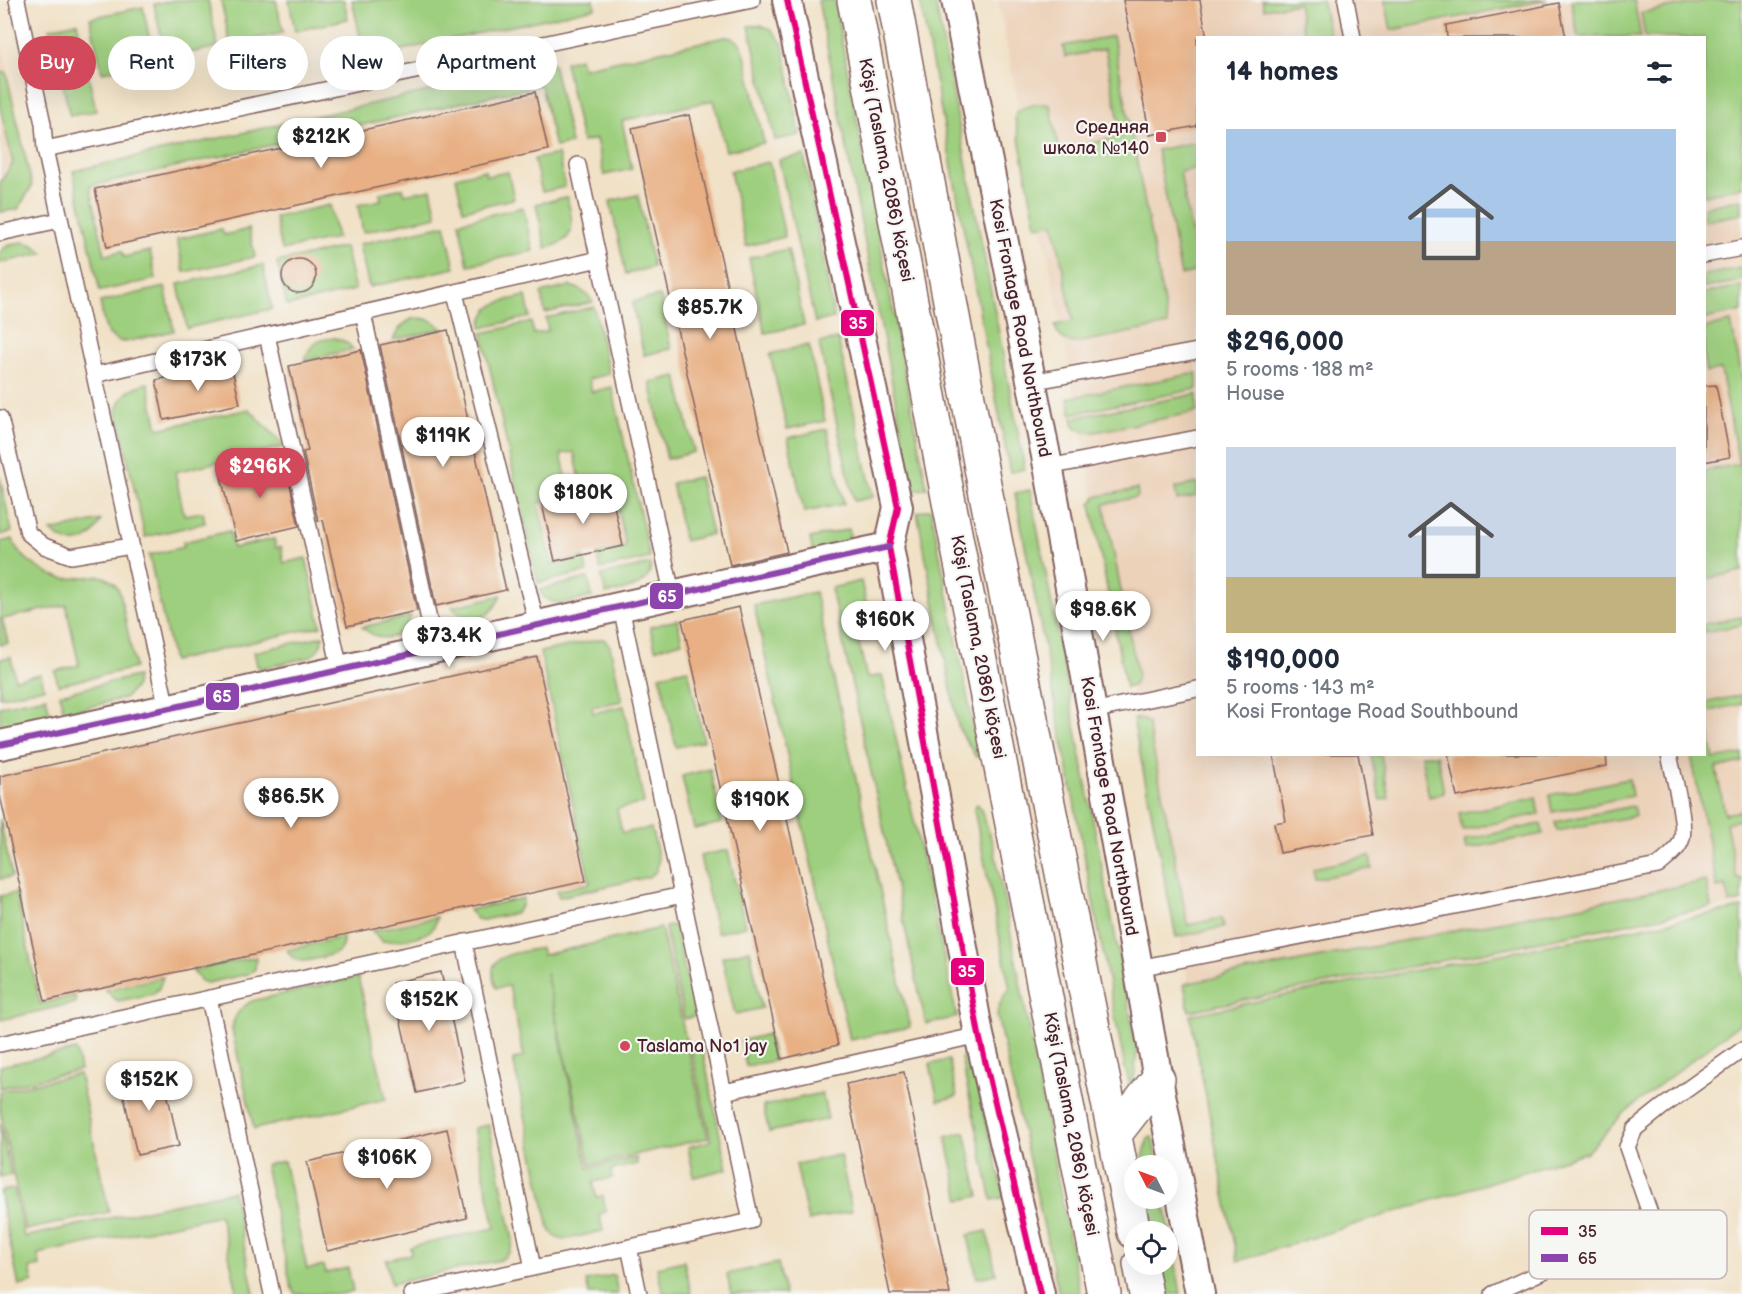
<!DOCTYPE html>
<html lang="en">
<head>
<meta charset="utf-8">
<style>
	:root { --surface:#fff; --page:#f2f2f3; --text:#1f2937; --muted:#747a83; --accent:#d1495b }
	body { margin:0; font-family:"Balsamiq Sans",sans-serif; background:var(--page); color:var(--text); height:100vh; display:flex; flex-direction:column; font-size:22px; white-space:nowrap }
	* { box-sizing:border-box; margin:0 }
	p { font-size:20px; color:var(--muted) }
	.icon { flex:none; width:33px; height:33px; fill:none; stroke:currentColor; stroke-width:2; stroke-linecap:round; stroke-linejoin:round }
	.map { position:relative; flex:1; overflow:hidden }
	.drawer { position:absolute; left:1196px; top:36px; width:510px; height:720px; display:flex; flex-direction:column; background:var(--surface); border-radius:0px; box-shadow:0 6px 24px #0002 }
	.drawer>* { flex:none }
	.banner { position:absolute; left:18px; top:36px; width:570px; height:54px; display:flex; gap:12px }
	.needle { width:39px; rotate:312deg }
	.fabs { position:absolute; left:1124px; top:1155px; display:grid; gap:12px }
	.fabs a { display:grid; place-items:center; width:54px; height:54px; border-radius:50%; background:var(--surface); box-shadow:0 6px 24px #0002; font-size:30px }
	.price { position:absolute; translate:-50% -51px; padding:0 14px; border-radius:21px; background:#fff; color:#222; font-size:20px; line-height:39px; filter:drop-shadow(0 2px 3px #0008) }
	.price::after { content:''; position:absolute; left:50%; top:36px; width:18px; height:14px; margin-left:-9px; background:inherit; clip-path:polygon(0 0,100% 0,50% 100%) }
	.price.selected { background:var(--accent); color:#fff }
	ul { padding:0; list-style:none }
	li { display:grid; align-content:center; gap:12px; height:318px; padding:0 30px }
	li span { display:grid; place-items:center; height:186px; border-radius:0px; color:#555 }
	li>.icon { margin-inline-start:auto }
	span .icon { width:108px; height:108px; fill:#fffc; stroke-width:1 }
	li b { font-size:26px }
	h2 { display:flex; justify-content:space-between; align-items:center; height:72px; padding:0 30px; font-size:26px }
	.pill { padding:0 21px; border-radius:27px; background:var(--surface); box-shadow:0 6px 24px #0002; font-size:21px; line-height:54px }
	.pill.selected { background:var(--accent); color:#fff }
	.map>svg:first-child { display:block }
	.built { fill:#ecd2b9 }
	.green { fill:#9ecf7e; stroke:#747754; stroke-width:1.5 }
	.building { fill:#e8b084 }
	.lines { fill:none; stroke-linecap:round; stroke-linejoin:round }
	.lane-casing { stroke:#846361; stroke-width:18 }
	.street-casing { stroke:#846361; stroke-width:32 }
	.primary-casing { stroke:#846361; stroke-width:36 }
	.lane { stroke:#fff; stroke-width:15 }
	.street { stroke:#fff; stroke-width:28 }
	.primary { stroke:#fff; stroke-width:33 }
	.bus-1-casing { stroke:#f6f6f2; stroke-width:10 }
	.bus-2-casing { stroke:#f6f6f2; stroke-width:10 }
	.bus-1 { stroke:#e5007d; stroke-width:6 }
	.bus-2 { stroke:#8e44ad; stroke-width:6 }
	.poi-dot { fill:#d1495b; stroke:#f6f6f2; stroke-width:2 }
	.labels { text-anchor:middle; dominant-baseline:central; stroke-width:4.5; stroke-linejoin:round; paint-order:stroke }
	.poi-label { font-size:18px; fill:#4a1f2b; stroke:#f6f6f2; text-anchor:end }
	.street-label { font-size:18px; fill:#4a1f2b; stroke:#f6f6f2 }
	.key { fill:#f6f6f2; stroke:#c2b6b6; stroke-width:1.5 }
	.key-label { font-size:16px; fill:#4a1f2b }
	.line-badge { stroke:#f6f6f2; stroke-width:2 }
	.badge-label { font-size:16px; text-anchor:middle; font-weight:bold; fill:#fff }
</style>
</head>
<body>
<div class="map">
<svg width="1742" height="1294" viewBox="0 0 1742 1294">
	<rect width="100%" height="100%" fill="#f6f6f2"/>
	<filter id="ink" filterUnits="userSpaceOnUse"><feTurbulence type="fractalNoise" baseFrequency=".0167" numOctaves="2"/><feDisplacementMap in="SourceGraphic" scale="12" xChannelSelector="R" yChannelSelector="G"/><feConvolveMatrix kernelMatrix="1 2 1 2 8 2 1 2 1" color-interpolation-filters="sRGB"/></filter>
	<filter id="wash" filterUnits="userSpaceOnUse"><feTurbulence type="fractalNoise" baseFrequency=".008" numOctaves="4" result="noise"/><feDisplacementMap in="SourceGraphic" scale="24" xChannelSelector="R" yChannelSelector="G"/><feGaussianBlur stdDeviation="1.35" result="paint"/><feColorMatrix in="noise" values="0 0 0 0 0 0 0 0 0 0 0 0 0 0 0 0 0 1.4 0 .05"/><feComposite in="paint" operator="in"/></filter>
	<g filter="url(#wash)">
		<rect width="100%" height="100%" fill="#f1e1c6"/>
		<!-- built -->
		<path class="built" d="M998,0H1742V282L1704,290V38H1197V390L1078,413Z
			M0,35L33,186L19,210L0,214Z
			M1742,284V903L1194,1011L1078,415L1197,392V754H1704V292Z"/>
		<!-- green -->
		<path class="green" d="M174,0H208L218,47L166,58L154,4Z
			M221,0H276L283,33L230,44Z
			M289,0H344L348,19L295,31Z
			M352,0H594L595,8L365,58Z
			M818,0H834L927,488L913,491Z
			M920,0H935L1025,469L1010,472Z
			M1262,0H1322L1330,37H1304L1298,3L1264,9Z
			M1385,0H1547L1391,30Z
			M1571,0H1634L1641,37H1578Z
			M1710,0H1742V187L1704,195V38L1645,37L1641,13Z
			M143,7L154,61L102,72L90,18Z
			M77,22L96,111L70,116L50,28Z
			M761,25L771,29L783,44L800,135L775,140L749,26Z
			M1113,36L1168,325L1076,343C1064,342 1057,337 1055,325L1073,321L1054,223L1036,226L1015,118L1016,112C1025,106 1040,102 1050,105L1059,149L1122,137L1105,49L1065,57L1063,46Z
			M725,37C735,37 740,41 744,51L764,143L726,151L714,100L622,121L632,169L604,175L596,139L582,142L565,62L580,58L583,68Z
			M553,63L571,143L555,147L541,85L90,186L105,255L122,251L124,257L150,251L156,279L100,291L73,171Z
			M6,72L32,186L18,209L0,212V183L13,163L0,107V73Z
			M1197,142V168L1180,172L1197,263V271L1181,275L1157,150Z
			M558,154L565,187L542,192L534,159Z
			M804,155L834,318L815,322L779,160Z
			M769,162L785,237L746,246L730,171Z
			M485,170L486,176L508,172L514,199L463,210L456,177Z
			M403,188L405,194L431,189L437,216L363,232L358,205L381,200L380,193Z
			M638,195L653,267L626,274L610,201Z
			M567,197C573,224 579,240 546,248L536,204Z
			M1742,199V214L1704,221V207Z
			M330,205L337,238L282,250L275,217Z
			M523,207L533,251L468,265L459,222Z
			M445,225L455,268L369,287L359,244Z
			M222,229L224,235L249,229L255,257L184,272L177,239Z
			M25,242L35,246L43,253L0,263V252C7,244 15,243 25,242Z
			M345,247L355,290L287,306L277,262Z
			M788,249L804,325L765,333L749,258Z
			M263,265L272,309L187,328L178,284Z
			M1742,268V281L1704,288V275Z
			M570,286C581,289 587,293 593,302L545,313L541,293Z
			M1742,286V311L1704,319V293Z
			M165,287L174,331L125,342C103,340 104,320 100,302Z
			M526,296L530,317L481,328C483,301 505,301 526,296Z
			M660,296L671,349L644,355L632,302Z
			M594,307L609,374L589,379L592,392L612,387L650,558L600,569L597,554L626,547L613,486L583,492L574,452L561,454L570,495L538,503L552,564L584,557L587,572L538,583L482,333L531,322L534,334L548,331L546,318Z
			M414,318C427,318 433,320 443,329L393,340C398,329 403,323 414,318Z
			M1731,322L1742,377V572L1704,579V471L1739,464L1721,370L1706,372L1704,360V328Z
			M335,338L346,342L353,349L304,361C310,344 317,339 335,338Z
			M838,339L873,497L854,501L819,343Z
			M809,345L825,421L787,429L770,354Z
			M1197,373V389L1071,414L1068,398Z
			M677,376L694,452L667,459L650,382Z
			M148,383L158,429L249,409L281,442L282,447L175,472L184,515L203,512L205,523L145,537L117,412C120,395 131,387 148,383Z
			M1197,394V412L1095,432H1084L1074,426L1072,418Z
			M827,429L844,504L804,512L788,438Z
			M0,477L12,532L0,535Z
			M699,477L712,534L684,541L672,483Z
			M1197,483V496L1177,500L1175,488Z
			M1137,489L1138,497L1104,504L1138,676L1134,685L1126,688L1091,504L1095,498L1099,496Z
			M1030,490L1137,1050L1133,1087L1131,1088L1125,1068L1015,493Z
			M931,509L979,756L976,757L959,729L957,721L917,512Z
			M101,520C91,544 71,550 51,531Z
			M849,529L850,537L846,543L813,553L810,538Z
			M230,531L233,548L274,539L276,548L281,547L284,563L306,558L321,626L173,661L149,555L184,547L183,542Z
			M13,539C15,549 22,555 29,561C39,569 50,576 62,578C84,582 107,564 120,593L135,668L58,685L55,671L79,665L66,605L2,619L8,643L0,645V542Z
			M651,564C651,588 624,590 606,594L601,575Z
			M588,578L592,597C574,601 549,611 539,590Z
			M861,581L872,631L857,635L867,678L882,675L957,1017L926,1024L831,588Z
			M815,592L910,1027L850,1040L754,605Z
			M501,595C491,620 471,626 452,607Z
			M411,616C401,640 382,645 362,627Z
			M1742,617V625L1704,632V624Z
			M677,620L682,642L655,649L650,627Z
			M323,636C322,645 318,652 310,657L263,668H259L257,665L254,652Z
			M601,639H604L610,646L622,701L592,707L593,713L624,706L644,803L617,809L622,833L651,828C654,842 667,871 648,877L559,897L557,891L590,883L540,652Z
			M11,657L15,679L41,674L44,688L0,697V659Z
			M688,669L704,741L676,747L660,675Z
			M137,676L136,686L125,698L64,713L60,694Z
			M1742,695V704L1705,712L1714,759L1742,754V762L1716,768L1725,814L1742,811V819L1726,823L1737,879H1742V901L1729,903L1726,886L1717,888L1691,755L1704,754V703Z
			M46,697L50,715L0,726V706Z
			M1133,719H1141L1148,723L1188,925L1222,918L1224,927L1176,937Z
			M1371,755H1381L1389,798L1380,800Z
			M1421,755H1437L1444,793L1429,797Z
			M710,769L722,823L694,829L682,776Z
			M1629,779L1632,796L1552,812L1549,795Z
			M1536,798L1539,814L1462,830L1459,813Z
			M977,804L980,807L994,847L1080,1294H1059L997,1016C999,1004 1001,998 1010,989L974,810Z
			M1633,806L1635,816L1557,831L1555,822Z
			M0,819L12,877L0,879Z
			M1541,824L1543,834L1466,849L1464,840Z
			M728,850L745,926L717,933L700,856Z
			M1370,856L1372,868L1315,879L1313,868Z
			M1706,881L1711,907L1189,1011L1184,984Z
			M16,893L40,1004L75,996L76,1003L0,1020V896Z
			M523,898L522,905L516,913L483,920L477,919L469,910Z
			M1742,908V1022L1662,1083L1624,1113L1587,1152L1238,1261L1190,1015L1313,990Z
			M437,917C436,922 435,926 431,930C422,938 394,942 382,941L372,931Z
			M675,925L695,1016L684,1019L665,927Z
			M661,928L708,1138L590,1165L546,973L588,1168L636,1158L637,1164L611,1170L612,1178L593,1182L596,1197L603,1196L606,1212L599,1214L603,1231L564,1240C556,1239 553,1235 549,1228L513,1059L524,1057L509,986L496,988C494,982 492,975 493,969C495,953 528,951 541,948L543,955Z
			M343,937C343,942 343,947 339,951C335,955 308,961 302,961C294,961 290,956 287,950Z
			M750,950L762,1008L735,1014L722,957Z
			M256,957L255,969L248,974L207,983L201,981L192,970Z
			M163,977L159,988L153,994L118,1001L113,998L106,990Z
			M358,977L386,1099L254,1129L232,1030C233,1016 240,1008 252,1001Z
			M768,1034L774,1061L746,1066L741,1041Z
			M702,1048L727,1169L694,1177L688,1147L711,1141L691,1050Z
			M76,1050L80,1070L0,1088V1066Z
			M965,1057L970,1058L1005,1197L992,1200L961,1058Z
			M949,1060L957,1096L938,1101L930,1064Z
			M79,1074L109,1212L25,1230L0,1111V1091Z
			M822,1093L828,1119L769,1132L763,1106Z
			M0,1124L11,1175L0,1177Z
			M489,1125L513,1240C512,1250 509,1255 500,1260L391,1284L386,1260L411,1254L410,1247L495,1228L474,1128Z
			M965,1132L979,1196L960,1200L946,1137Z
			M1152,1137L1158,1165H1143L1142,1162L1148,1138Z
			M840,1155L852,1211L808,1221L796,1164Z
			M284,1161L307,1269L324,1266L326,1273L348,1268L353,1291L342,1294H295L291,1286L265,1165Z
			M14,1189L24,1237L233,1191L254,1294H224L237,1291L220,1215L38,1254L40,1266L30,1268L33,1282L19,1286L0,1196V1191Z
			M1149,1199H1164L1181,1294H1167L1161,1265L1167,1264V1232L1155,1231Z
			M987,1231L996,1274L977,1278L968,1235Z
			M684,1261L691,1294H663L657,1267Z
			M778,1263L785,1294H731L727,1274Z
			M614,1275L618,1294H589L586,1281Z"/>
		<g id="blocks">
			<!-- building -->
			<path class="building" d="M1123,0H1200L1207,38H1197V126L1150,135Z
				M1559,3L1566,38H1447L1446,25Z
				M535,92L548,150L107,247L95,189Z
				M689,115L787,552L730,565L632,128Z
				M282 276a17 17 0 1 1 34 0a17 17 0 1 1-34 0Z
				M448,330L506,590L436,606L380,345Z
				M361,350L417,611L347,626L323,520L318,521L303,452L308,451L289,366Z
				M231,364L240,404L164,420L156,380Z
				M1716,385L1730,457L1704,462V386Z
				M284,457L299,526L236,541L220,472Z
				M610,488L623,546L555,561L542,504Z
				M739,607L838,1045L782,1059L682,620Z
				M537,657L586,881L45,1001L0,795V776Z
				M1273,754H1358L1373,835L1280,853L1274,823L1286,821Z
				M1448,754H1606L1607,766L1457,797Z
				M441,972L465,1081L417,1093L392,983Z
				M162,1070L179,1146L137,1155L120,1079Z
				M904,1072L950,1294H890L846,1084Z
				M447,1129L467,1218L327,1251L307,1162Z"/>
		</g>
	</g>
	<g filter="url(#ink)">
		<use href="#blocks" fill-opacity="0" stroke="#846361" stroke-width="1.5"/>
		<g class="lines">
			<defs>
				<path id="lane" d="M17,0L43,124L45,149L167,709
					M1346,0L1353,38
					M45,149L752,0
					M578,165L672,593
					M0,233L60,220
					M1704,255L1742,248
					M455,293L537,625
					M363,313L435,648
					M267,335L340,669
					M94,375L599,259
					M1031,382L1197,351
					M0,418L28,533L44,546L71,556L131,546
					M1048,467L1197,438
					M1092,711L1197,689
					M464,942L533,1268
					M1138,968L1658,866C1667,858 1679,850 1682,838C1686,821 1673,774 1669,754
					M209,998L272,1294
					M0,1044L682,895
					M724,1092L979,1035
					M629,1247L639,1294
					M412,1294L751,1221L621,607
					M1493,1294L1612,1240L1655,1228L1627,1147L1635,1129L1661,1108L1742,1050"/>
				<path id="street" d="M787,0L898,507L889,547L979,1035L1040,1294
					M956,0L1050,476L1158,1079L1200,1294
					M0,745C297,682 592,611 889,547"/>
				<path id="primary" d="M854,0L948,497L1104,1294
					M894,0L985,489L1134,1232
					M1115,1134L1158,1079
					M1140,1264L1146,1294"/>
			</defs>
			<!-- lane casing -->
			<use href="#lane" class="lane-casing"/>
			<!-- street casing -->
			<use href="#street" class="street-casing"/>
			<!-- primary casing -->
			<use href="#primary" class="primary-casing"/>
			<!-- lane -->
			<use href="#lane" class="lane"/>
			<!-- street -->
			<use href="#street" class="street"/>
			<!-- primary -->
			<use href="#primary" class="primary"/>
			<defs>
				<path id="bus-1" d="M787,0L898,507L889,547L979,1035L1040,1294"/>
				<path id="bus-2" d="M0,745C297,682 592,611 889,547"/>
			</defs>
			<!-- bus-1 casing -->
			<use href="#bus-1" class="bus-1-casing"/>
			<!-- bus-2 casing -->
			<use href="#bus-2" class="bus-2-casing"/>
			<!-- bus-1 -->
			<use href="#bus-1" class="bus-1"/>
			<!-- bus-2 -->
			<use href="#bus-2" class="bus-2"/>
		</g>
	</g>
	<!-- markers -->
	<g class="poi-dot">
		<rect x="1155" y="131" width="12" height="12" rx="3"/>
		<circle cx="625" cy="1046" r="6"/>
	</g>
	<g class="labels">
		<!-- poi labels -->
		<g class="poi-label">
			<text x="1149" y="127">Средняя<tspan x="1149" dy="21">школа №140</tspan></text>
			<text x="637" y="1046" text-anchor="start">Taslama No1 jay</text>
		</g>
		<!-- street labels -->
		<g class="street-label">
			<text transform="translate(886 170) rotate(79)">Köşi (Taslama, 2086) köçesi</text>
			<text transform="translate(1020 328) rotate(79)">Kosi Frontage Road Northbound</text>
			<text transform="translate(978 647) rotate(79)">Köşi (Taslama, 2086) köçesi</text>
			<text transform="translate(1109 806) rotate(80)">Kosi Frontage Road Northbound</text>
			<text transform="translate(1071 1124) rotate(79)">Köşi (Taslama, 2086) köçesi</text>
		</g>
	</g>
	<!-- legend -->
	<rect x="1529" y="1210" width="198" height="69" rx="9" class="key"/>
	<rect x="1541" y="1227" width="27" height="8" fill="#e5007d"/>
	<rect x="1541" y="1254" width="27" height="8" fill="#8e44ad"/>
	<g class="key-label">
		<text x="1578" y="1237">35</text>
		<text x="1578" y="1264">65</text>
	</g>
	<g class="line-badge">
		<rect x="840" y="309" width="35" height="28" rx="6" fill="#e5007d"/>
		<rect x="649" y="582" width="35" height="28" rx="6" fill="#8e44ad"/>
		<rect x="205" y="682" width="35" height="29" rx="6" fill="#8e44ad"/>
		<rect x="950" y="957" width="35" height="29" rx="6" fill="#e5007d"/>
	</g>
	<g class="badge-label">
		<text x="858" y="329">35</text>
		<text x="667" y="602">65</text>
		<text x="222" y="702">65</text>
		<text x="967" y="977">35</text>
	</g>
</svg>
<div class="fabs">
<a><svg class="needle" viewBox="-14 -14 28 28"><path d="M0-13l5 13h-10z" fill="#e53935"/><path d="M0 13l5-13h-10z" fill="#747a83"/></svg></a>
<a><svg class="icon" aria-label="locate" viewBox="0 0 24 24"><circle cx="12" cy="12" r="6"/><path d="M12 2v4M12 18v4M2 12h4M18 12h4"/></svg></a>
</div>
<b class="price" style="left:321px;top:169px">$212K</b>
<b class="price" style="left:710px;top:340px">$85.7K</b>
<b class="price" style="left:198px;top:392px">$173K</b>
<b class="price" style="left:443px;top:468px">$119K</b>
<b class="price selected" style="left:260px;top:499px">$296K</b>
<b class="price" style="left:583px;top:525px">$180K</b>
<b class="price" style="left:1103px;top:642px">$98.6K</b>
<b class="price" style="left:885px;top:652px">$160K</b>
<b class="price" style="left:449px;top:668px">$73.4K</b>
<b class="price" style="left:291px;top:829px">$86.5K</b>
<b class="price" style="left:760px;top:832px">$190K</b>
<b class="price" style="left:429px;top:1032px">$152K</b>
<b class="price" style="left:149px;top:1112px">$152K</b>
<b class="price" style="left:387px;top:1190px">$106K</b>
<div class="banner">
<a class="pill selected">Buy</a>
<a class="pill">Rent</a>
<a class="pill">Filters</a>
<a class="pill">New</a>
<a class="pill">Apartment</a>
</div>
<section class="drawer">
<h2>14 homes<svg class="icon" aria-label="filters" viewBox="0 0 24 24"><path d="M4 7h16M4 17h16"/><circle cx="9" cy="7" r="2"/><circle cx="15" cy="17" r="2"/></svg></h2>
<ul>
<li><span style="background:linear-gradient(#a9c7e8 60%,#b9a48a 0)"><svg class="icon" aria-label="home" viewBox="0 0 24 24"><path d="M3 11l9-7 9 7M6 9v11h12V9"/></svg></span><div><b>$296,000</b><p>5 rooms · 188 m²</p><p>House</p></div></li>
<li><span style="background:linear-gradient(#c9d6e8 70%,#c2b280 0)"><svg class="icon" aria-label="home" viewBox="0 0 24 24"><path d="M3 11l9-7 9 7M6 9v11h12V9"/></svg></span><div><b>$190,000</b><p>5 rooms · 143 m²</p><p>Kosi Frontage Road Southbound</p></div></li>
</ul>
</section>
</div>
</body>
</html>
